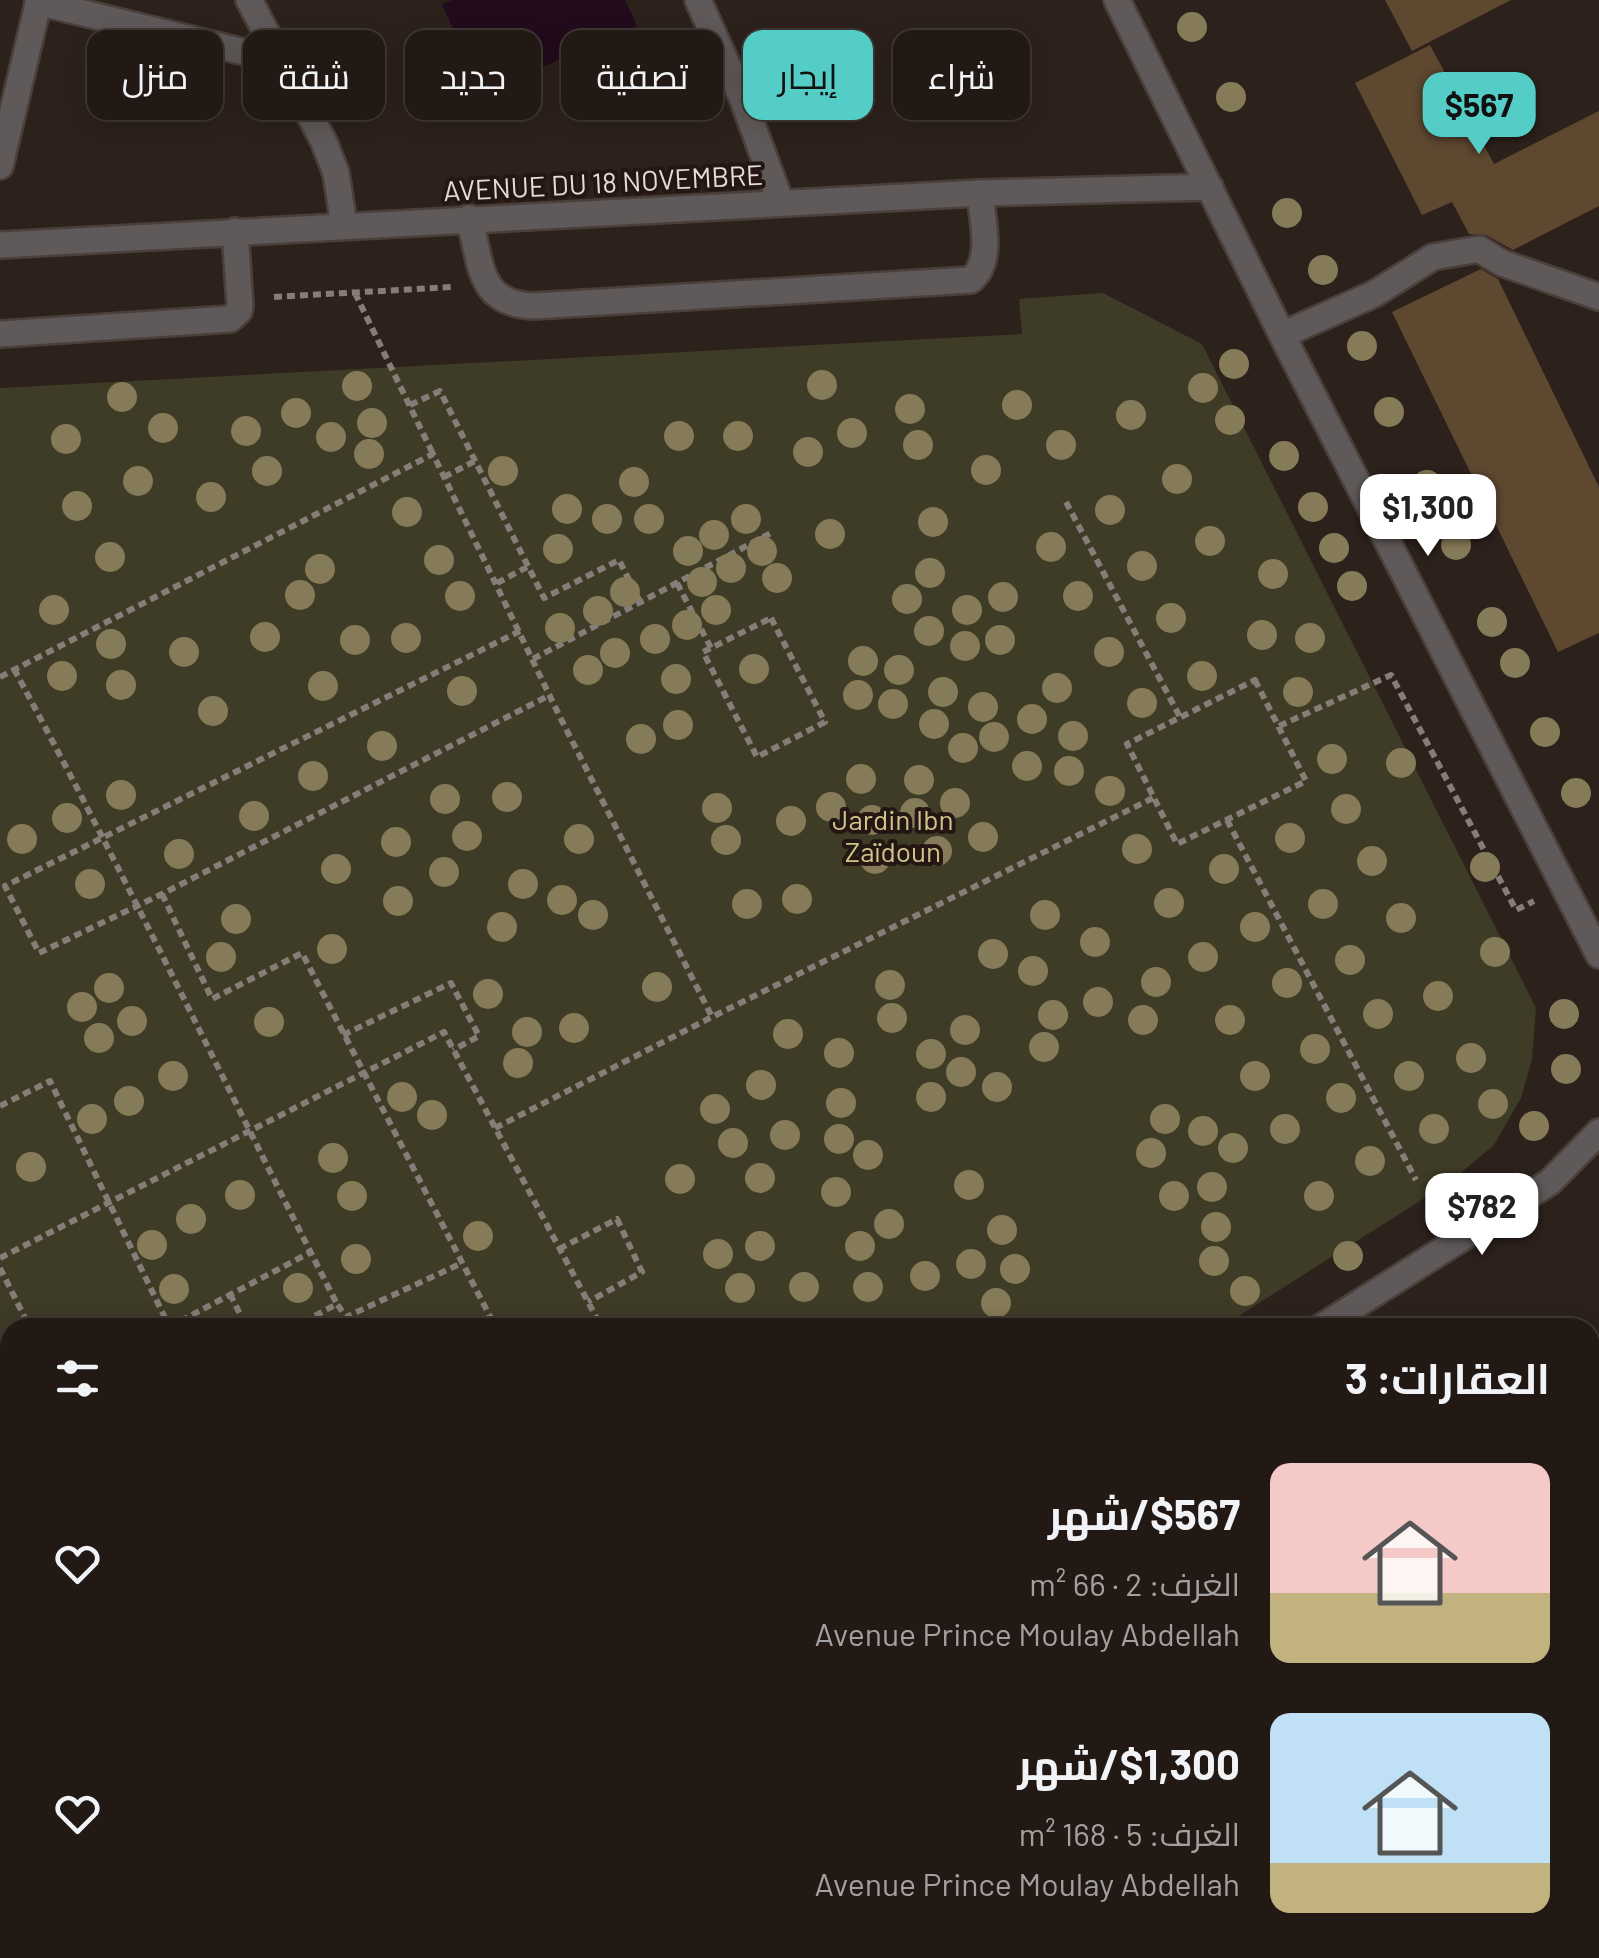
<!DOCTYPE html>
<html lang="ar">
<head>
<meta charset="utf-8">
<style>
	:root { --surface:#221915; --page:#2a221e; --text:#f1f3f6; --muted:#a2a0a0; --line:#3f3834; --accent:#54cdc7 }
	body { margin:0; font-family:Barlow,Cairo,sans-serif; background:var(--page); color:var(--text); direction:rtl; height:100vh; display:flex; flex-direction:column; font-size:38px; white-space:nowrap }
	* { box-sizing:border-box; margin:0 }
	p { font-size:32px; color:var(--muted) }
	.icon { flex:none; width:55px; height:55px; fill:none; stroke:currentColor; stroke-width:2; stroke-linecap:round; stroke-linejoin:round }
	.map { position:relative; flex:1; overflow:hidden; direction:ltr }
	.drawer { position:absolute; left:0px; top:1318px; width:1600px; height:642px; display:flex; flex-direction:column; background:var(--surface); border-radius:30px 30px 0 0; box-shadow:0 5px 25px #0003,0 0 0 2px var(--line); direction:rtl }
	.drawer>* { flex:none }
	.top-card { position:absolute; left:30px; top:30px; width:1000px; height:90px; direction:rtl; display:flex; gap:20px }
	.price { position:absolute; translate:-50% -85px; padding:0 22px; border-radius:20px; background:#fff; color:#222; font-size:32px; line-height:65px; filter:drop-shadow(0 2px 5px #0008) }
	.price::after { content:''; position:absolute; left:50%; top:60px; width:30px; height:22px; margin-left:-15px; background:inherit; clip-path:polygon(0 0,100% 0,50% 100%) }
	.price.on { background:var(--accent); color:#111 }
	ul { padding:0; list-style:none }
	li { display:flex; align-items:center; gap:30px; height:250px; padding:0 50px }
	li span { display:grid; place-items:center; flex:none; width:280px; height:200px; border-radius:20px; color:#555 }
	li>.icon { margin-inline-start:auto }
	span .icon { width:120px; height:120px; fill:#fffc; stroke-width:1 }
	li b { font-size:42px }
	h2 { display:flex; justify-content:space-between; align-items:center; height:120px; padding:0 50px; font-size:42px }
	.chip { padding:0 35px; border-radius:20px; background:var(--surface); box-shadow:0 5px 25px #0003,0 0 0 2px var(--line); font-size:35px; line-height:90px }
	.chip.on { background:var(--accent); color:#111 }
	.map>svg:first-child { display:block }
	.green { fill:#3e3b27 }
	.water { fill:#220b1c }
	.building { fill:#5e4830 }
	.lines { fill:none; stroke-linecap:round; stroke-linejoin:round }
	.service-casing { stroke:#4a3f3a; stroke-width:30 }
	.minor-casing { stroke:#4a3f3a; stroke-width:30 }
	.tertiary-casing { stroke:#4a3f3a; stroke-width:30 }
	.path { stroke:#867c78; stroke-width:6; stroke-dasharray:8 5; stroke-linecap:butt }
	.service { stroke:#605959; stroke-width:25 }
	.minor { stroke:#605959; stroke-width:25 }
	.tertiary { stroke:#605959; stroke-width:25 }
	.tree { fill:#867b58 }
	.labels { text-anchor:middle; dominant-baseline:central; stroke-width:8; stroke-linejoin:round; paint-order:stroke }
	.street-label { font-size:28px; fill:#e5dcd9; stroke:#241713 }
	.park-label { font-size:28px; fill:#cec58a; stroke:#241713 }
</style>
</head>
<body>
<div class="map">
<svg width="1599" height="1958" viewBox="0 0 1599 1958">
	<rect width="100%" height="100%" fill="#2d211c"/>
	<!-- green -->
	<path class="green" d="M1103,293L1202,344L1536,1008L1532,1059L1521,1098L1494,1145L1450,1182L1221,1327L10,1328V1678L0,1679V388L1022,334L1019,299Z"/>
	<!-- water -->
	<path class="water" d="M452,0H625L637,26L482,93L442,4Z"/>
	<!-- building -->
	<path class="building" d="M1385,0H1511L1412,51Z
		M1430,45L1494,164L1599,111V206L1513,250L1486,235L1469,234L1452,202L1422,215L1355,83Z
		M1481,269L1498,279L1599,487V633L1558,652L1392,312Z"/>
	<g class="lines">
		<defs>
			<path id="service" d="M249,0L324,142L336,173L344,225
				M698,0L743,100L781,203
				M38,2L281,61
				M0,166L39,0
				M469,218C482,264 477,304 534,306L971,280C994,260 982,220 980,193
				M0,334L230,319L239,311L240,305L235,231
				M1282,335L1374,294L1433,257L1479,249L1502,263L1599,297
				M110,1950L111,1958
				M1507,1950L1511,1958"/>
			<path id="minor" d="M1320,1328L1550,1182L1599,1132
				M0,1746L10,1745
				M1411,1950L1415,1958"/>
			<path id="tertiary" d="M1117,0L1282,335L1599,955
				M0,245L980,193L1210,187"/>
		</defs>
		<!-- service casing -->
		<use href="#service" class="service-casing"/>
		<!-- minor casing -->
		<use href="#minor" class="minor-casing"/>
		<!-- tertiary casing -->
		<use href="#tertiary" class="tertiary-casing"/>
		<!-- path -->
		<path class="path" d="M355,293L433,454
			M274,297L451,287
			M410,405L440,391L544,598L619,560L640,602
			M444,477L475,461
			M1066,502L1180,717
			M497,583L529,566
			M677,583L711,648
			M771,618L825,722L757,757L703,652Z
			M520,631L5,886L39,953L162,894L550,695
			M533,659L771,533
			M14,669C127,878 229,1093 337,1304
			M0,677L433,454L559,715L712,1017
			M1255,680L1306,781L1177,844L1127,744Z
			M1279,726L1391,675L1516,910L1534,901
			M1227,820L1416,1180
			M162,894L212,999L302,953L496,1328
			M343,1035L451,983L479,1036L453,1050
			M0,1106L50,1081L170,1328
			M495,1128L712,1017L1153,798
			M559,1249L617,1219L642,1272L588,1302
			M0,1258L444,1032L602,1328
			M0,1268L30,1328
			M230,1294L247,1328
			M169,1327L311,1252
			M292,1328L337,1304L346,1317L462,1263"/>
		<!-- service -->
		<use href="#service" class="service"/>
		<!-- minor -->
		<use href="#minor" class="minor"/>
		<!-- tertiary -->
		<use href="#tertiary" class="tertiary"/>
	</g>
	<!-- trees -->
	<g class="tree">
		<circle cx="1192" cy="27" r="15"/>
		<circle cx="1231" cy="97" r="15"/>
		<circle cx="1287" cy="213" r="15"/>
		<circle cx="1323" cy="270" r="15"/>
		<circle cx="1362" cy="346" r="15"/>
		<circle cx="1234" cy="364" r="15"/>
		<circle cx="822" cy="385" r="15"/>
		<circle cx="357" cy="386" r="15"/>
		<circle cx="1203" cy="388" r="15"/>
		<circle cx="122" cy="397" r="15"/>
		<circle cx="1017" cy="405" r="15"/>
		<circle cx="910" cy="409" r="15"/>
		<circle cx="1389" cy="412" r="15"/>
		<circle cx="296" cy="413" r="15"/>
		<circle cx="1131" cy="415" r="15"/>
		<circle cx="1230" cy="420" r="15"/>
		<circle cx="372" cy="423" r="15"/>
		<circle cx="163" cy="428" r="15"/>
		<circle cx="246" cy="431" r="15"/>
		<circle cx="852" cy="433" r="15"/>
		<circle cx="679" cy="436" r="15"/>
		<circle cx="738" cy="436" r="15"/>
		<circle cx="331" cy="437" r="15"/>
		<circle cx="66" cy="439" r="15"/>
		<circle cx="918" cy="445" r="15"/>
		<circle cx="1061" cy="445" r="15"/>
		<circle cx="808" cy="452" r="15"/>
		<circle cx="369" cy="454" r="15"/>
		<circle cx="1284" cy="456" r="15"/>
		<circle cx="986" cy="470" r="15"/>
		<circle cx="267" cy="471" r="15"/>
		<circle cx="503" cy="471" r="15"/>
		<circle cx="1177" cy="479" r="15"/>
		<circle cx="138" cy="481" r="15"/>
		<circle cx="634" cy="482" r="15"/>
		<circle cx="1427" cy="485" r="15"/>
		<circle cx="211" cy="497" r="15"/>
		<circle cx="77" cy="506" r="15"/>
		<circle cx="1313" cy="507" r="15"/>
		<circle cx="567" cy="509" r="15"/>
		<circle cx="1110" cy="510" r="15"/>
		<circle cx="407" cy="512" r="15"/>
		<circle cx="607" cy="519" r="15"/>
		<circle cx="649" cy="519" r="15"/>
		<circle cx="746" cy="519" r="15"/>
		<circle cx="933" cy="522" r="15"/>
		<circle cx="830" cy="534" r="15"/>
		<circle cx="714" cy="535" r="15"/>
		<circle cx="1210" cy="541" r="15"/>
		<circle cx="1456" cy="545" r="15"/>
		<circle cx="1051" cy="547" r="15"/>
		<circle cx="1334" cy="548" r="15"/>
		<circle cx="558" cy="549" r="15"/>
		<circle cx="688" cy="551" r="15"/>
		<circle cx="762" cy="551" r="15"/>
		<circle cx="110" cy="557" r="15"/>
		<circle cx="439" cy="560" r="15"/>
		<circle cx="1142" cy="566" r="15"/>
		<circle cx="731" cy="568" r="15"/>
		<circle cx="320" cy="569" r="15"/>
		<circle cx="930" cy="573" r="15"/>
		<circle cx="1273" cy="574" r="15"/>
		<circle cx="777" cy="578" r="15"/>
		<circle cx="702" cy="582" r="15"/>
		<circle cx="1352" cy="586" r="15"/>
		<circle cx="625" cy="592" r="15"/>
		<circle cx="300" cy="595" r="15"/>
		<circle cx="460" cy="596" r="15"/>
		<circle cx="1078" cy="596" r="15"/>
		<circle cx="1003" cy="597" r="15"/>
		<circle cx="907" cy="599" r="15"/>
		<circle cx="54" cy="610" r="15"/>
		<circle cx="716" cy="610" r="15"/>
		<circle cx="967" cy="610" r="15"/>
		<circle cx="598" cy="611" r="15"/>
		<circle cx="1171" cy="618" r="15"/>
		<circle cx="1492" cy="622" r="15"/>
		<circle cx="687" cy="625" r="15"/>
		<circle cx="560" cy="628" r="15"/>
		<circle cx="929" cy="631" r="15"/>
		<circle cx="1262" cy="635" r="15"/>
		<circle cx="265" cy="637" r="15"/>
		<circle cx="406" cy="638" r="15"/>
		<circle cx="1310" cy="638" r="15"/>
		<circle cx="655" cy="639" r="15"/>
		<circle cx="355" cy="640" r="15"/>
		<circle cx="1000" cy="640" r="15"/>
		<circle cx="111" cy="644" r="15"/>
		<circle cx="965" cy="646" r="15"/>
		<circle cx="184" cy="652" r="15"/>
		<circle cx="1109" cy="652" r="15"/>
		<circle cx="615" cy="653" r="15"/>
		<circle cx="863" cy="661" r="15"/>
		<circle cx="1515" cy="663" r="15"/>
		<circle cx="754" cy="669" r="15"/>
		<circle cx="588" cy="670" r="15"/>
		<circle cx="899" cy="670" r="15"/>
		<circle cx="62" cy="676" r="15"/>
		<circle cx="1202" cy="676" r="15"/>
		<circle cx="676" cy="679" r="15"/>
		<circle cx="121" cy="685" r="15"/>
		<circle cx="323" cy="686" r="15"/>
		<circle cx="1057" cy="688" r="15"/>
		<circle cx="462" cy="691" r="15"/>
		<circle cx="943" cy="692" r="15"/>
		<circle cx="1298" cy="692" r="15"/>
		<circle cx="858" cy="695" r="15"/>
		<circle cx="1142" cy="703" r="15"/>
		<circle cx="893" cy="704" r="15"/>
		<circle cx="983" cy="707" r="15"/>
		<circle cx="213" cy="711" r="15"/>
		<circle cx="1032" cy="719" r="15"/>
		<circle cx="934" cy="724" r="15"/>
		<circle cx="678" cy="725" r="15"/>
		<circle cx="1545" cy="732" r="15"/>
		<circle cx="1073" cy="736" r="15"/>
		<circle cx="994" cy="737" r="15"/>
		<circle cx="641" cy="739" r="15"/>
		<circle cx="382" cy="746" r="15"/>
		<circle cx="963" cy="748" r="15"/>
		<circle cx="1332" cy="759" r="15"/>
		<circle cx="1401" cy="763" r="15"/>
		<circle cx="1027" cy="766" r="15"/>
		<circle cx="1069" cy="771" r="15"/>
		<circle cx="313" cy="776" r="15"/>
		<circle cx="861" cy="779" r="15"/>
		<circle cx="919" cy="780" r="15"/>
		<circle cx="1110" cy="791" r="15"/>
		<circle cx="1576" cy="793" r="15"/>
		<circle cx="121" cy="795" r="15"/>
		<circle cx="507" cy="797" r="15"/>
		<circle cx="445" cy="799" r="15"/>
		<circle cx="955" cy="803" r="15"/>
		<circle cx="831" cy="807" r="15"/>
		<circle cx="717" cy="808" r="15"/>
		<circle cx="1346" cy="809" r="15"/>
		<circle cx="915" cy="813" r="15"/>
		<circle cx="254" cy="816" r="15"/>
		<circle cx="67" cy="818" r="15"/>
		<circle cx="872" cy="820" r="15"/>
		<circle cx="791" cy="821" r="15"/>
		<circle cx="467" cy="836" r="15"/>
		<circle cx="983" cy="837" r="15"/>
		<circle cx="1290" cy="838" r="15"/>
		<circle cx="22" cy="839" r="15"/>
		<circle cx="579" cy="839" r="15"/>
		<circle cx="726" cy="840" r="15"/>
		<circle cx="396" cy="842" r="15"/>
		<circle cx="1137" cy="849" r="15"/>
		<circle cx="937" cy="851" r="15"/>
		<circle cx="179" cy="854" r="15"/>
		<circle cx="875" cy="859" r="15"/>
		<circle cx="1372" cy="861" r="15"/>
		<circle cx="1485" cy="867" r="15"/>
		<circle cx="336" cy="869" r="15"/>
		<circle cx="1224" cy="869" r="15"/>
		<circle cx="444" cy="872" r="15"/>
		<circle cx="90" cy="884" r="15"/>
		<circle cx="523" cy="884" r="15"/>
		<circle cx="797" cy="899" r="15"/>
		<circle cx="562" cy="900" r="15"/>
		<circle cx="398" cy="901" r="15"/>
		<circle cx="1169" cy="903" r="15"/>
		<circle cx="747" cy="904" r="15"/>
		<circle cx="1323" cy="904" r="15"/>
		<circle cx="593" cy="915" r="15"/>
		<circle cx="1045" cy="915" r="15"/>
		<circle cx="1401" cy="918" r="15"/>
		<circle cx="236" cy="919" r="15"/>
		<circle cx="502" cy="927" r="15"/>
		<circle cx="1255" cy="927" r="15"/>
		<circle cx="1095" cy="942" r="15"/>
		<circle cx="332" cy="949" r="15"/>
		<circle cx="1495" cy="952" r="15"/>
		<circle cx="993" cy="954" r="15"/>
		<circle cx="221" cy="957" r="15"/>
		<circle cx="1203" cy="957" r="15"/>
		<circle cx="1350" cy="960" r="15"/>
		<circle cx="1033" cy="971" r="15"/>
		<circle cx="1156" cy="982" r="15"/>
		<circle cx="1287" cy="983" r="15"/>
		<circle cx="890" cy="985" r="15"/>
		<circle cx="657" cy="987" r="15"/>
		<circle cx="109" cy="988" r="15"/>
		<circle cx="488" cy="994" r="15"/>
		<circle cx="1438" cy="996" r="15"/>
		<circle cx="1098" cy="1002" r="15"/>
		<circle cx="82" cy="1007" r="15"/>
		<circle cx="1378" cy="1014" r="15"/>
		<circle cx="1564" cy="1014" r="15"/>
		<circle cx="1053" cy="1015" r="15"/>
		<circle cx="892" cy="1018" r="15"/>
		<circle cx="1143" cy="1020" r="15"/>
		<circle cx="1230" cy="1020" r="15"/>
		<circle cx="132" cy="1021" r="15"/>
		<circle cx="269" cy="1022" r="15"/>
		<circle cx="574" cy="1028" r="15"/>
		<circle cx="965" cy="1030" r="15"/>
		<circle cx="527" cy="1032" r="15"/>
		<circle cx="788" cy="1034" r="15"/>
		<circle cx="99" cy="1038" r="15"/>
		<circle cx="1044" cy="1047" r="15"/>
		<circle cx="1315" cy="1049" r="15"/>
		<circle cx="839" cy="1053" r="15"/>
		<circle cx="931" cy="1054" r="15"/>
		<circle cx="1471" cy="1058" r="15"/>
		<circle cx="518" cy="1063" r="15"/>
		<circle cx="1566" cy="1069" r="15"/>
		<circle cx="961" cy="1072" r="15"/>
		<circle cx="173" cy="1076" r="15"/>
		<circle cx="1255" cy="1076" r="15"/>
		<circle cx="1409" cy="1076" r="15"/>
		<circle cx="761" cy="1085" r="15"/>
		<circle cx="997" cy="1087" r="15"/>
		<circle cx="402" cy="1097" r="15"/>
		<circle cx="931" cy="1097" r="15"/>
		<circle cx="1341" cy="1098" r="15"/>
		<circle cx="129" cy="1101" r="15"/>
		<circle cx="841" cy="1103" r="15"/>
		<circle cx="1493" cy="1104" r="15"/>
		<circle cx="715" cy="1109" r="15"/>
		<circle cx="432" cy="1115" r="15"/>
		<circle cx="92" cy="1119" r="15"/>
		<circle cx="1165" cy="1119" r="15"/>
		<circle cx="1534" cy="1126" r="15"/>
		<circle cx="1285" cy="1129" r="15"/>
		<circle cx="1434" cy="1129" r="15"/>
		<circle cx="1203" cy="1131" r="15"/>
		<circle cx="785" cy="1135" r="15"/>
		<circle cx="839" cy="1139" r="15"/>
		<circle cx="733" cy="1143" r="15"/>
		<circle cx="1233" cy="1148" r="15"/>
		<circle cx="1151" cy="1153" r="15"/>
		<circle cx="868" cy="1155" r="15"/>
		<circle cx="333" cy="1158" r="15"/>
		<circle cx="1370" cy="1161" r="15"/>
		<circle cx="31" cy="1167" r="15"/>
		<circle cx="760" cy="1178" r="15"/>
		<circle cx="680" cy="1179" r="15"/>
		<circle cx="969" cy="1185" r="15"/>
		<circle cx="1212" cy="1187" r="15"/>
		<circle cx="836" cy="1192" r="15"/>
		<circle cx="240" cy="1195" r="15"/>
		<circle cx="352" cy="1196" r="15"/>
		<circle cx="1174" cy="1196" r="15"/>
		<circle cx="1319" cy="1196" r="15"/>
		<circle cx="191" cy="1219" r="15"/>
		<circle cx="889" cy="1224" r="15"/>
		<circle cx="1216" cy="1227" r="15"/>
		<circle cx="1002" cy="1230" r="15"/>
		<circle cx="478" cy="1236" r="15"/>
		<circle cx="152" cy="1245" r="15"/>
		<circle cx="760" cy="1246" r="15"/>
		<circle cx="860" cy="1246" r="15"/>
		<circle cx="718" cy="1254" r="15"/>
		<circle cx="1348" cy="1256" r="15"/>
		<circle cx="356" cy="1259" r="15"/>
		<circle cx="1214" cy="1261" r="15"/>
		<circle cx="971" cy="1264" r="15"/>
		<circle cx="1015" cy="1269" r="15"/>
		<circle cx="925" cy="1276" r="15"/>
		<circle cx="804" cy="1287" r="15"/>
		<circle cx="868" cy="1287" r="15"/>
		<circle cx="298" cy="1288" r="15"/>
		<circle cx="740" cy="1288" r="15"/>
		<circle cx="174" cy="1289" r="15"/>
		<circle cx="1245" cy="1291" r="15"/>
		<circle cx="996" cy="1303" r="15"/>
	</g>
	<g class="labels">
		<!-- street labels -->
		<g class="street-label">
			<text transform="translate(603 182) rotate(-3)">AVENUE DU 18 NOVEMBRE</text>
		</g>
		<!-- park labels -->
		<g class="park-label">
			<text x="893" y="819">Jardin Ibn<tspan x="893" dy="32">Zaïdoun</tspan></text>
		</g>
	</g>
</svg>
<b class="price on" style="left:1479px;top:157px">$567</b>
<b class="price" style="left:1428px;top:559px">$1,300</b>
<b class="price" style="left:1482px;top:1258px">$782</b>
<div class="top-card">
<a class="chip">شراء</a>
<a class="chip on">إيجار</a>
<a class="chip">تصفية</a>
<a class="chip">جديد</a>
<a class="chip">شقة</a>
<a class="chip">منزل</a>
</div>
<section class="drawer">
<h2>العقارات: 3<svg class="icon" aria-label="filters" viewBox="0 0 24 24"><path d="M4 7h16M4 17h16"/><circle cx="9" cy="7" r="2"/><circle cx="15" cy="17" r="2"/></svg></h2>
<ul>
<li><span style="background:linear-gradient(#f6c9c9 65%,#c2b280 0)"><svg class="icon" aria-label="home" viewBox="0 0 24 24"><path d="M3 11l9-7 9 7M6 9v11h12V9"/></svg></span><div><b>$567/شهر</b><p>الغرف: 2 · 66 m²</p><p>Avenue Prince Moulay Abdellah</p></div><svg class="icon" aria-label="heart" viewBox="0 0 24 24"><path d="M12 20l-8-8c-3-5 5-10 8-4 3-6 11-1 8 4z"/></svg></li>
<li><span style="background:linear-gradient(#bfe0f5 75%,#c2b280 0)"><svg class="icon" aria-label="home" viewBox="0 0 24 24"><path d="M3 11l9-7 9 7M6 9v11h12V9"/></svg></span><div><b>$1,300/شهر</b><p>الغرف: 5 · 168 m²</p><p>Avenue Prince Moulay Abdellah</p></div><svg class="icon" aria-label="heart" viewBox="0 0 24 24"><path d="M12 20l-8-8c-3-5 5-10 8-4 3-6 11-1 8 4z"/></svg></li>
</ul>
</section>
</div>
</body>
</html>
